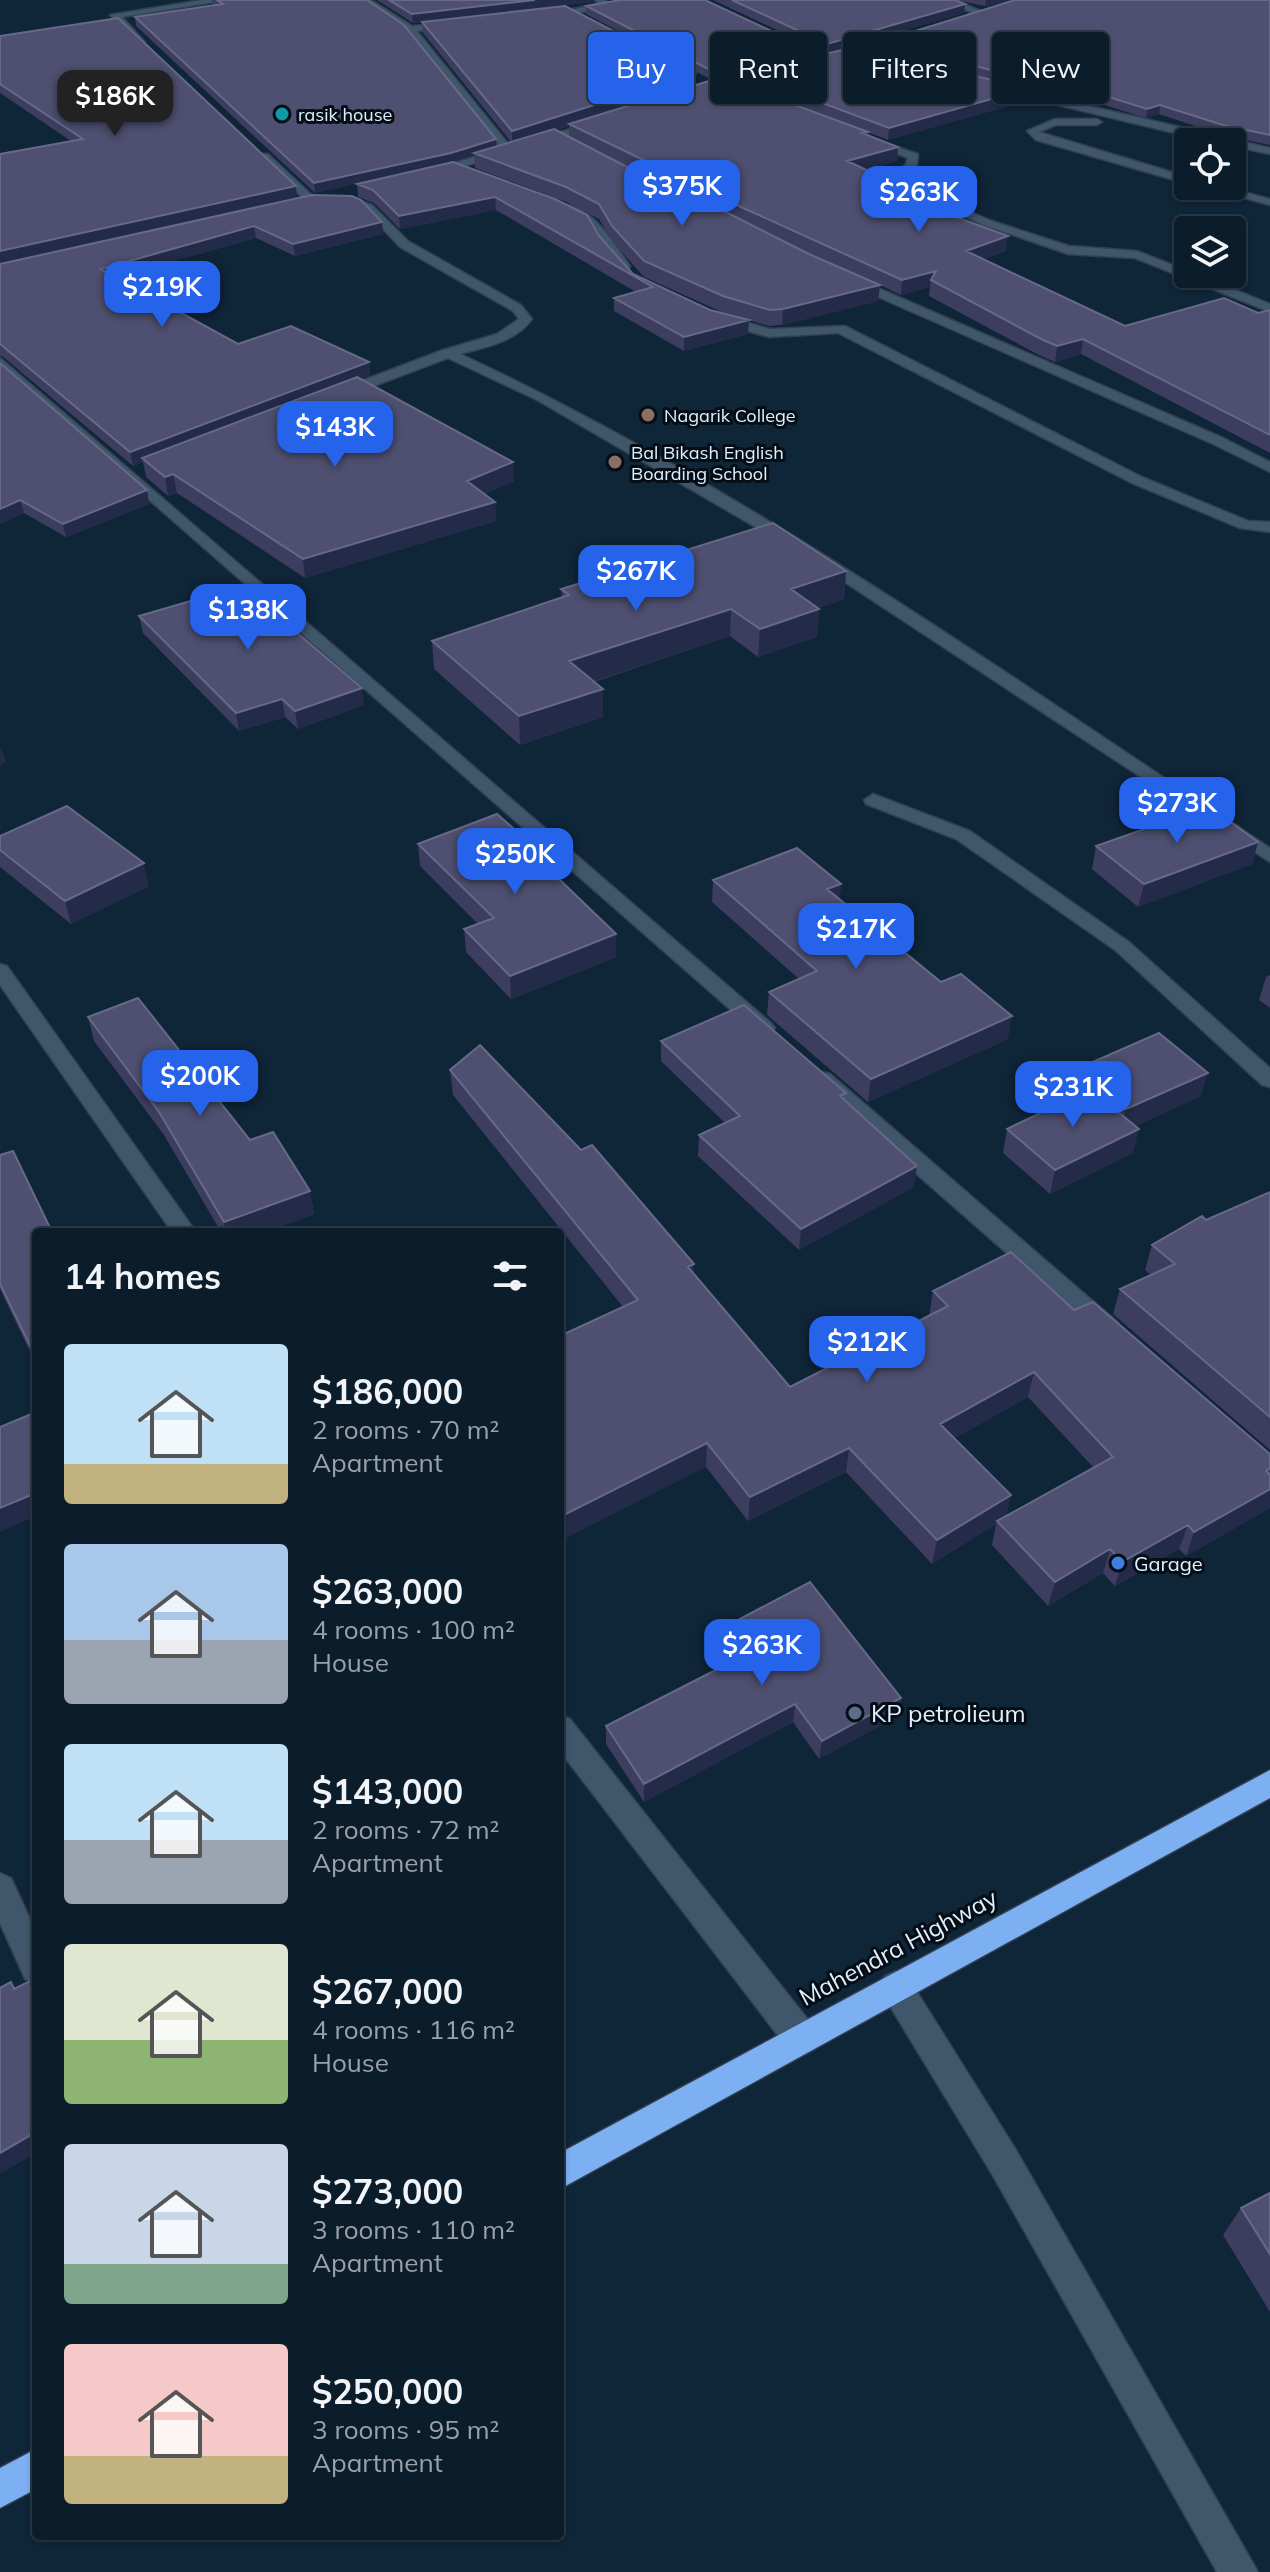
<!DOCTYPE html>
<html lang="en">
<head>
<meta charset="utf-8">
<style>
	:root { --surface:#0b1c2a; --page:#142532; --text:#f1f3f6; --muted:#9aa1a8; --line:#2b3a47; --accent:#2563eb }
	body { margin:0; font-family:Mulish,sans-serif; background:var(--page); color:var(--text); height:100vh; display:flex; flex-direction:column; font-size:30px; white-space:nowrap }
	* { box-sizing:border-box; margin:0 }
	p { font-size:26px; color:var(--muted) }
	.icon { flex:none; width:44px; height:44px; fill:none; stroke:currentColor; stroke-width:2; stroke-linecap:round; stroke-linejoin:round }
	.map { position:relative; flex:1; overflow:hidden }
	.panel { position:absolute; left:32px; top:1228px; width:532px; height:1312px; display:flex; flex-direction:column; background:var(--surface); border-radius:8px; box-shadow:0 2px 6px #0004,0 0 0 2px var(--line) }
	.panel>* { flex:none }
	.hud { position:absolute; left:588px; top:32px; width:562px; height:72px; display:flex; gap:16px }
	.buttons { position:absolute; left:1174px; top:128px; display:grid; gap:16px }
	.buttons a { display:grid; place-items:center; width:72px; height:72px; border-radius:8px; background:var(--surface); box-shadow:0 2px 6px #0004,0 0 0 2px var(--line); font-size:40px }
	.price { position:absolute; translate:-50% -68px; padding:0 18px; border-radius:16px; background:var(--accent); color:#fff; font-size:26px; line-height:52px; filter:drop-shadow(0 2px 4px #0008) }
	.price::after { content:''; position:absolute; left:50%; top:48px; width:24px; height:18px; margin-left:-12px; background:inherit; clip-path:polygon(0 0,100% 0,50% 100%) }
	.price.current { background:#222; color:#fff }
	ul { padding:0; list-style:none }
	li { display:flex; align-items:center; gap:24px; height:200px; padding:0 32px }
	li span { display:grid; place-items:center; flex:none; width:224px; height:160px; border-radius:8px; color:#555 }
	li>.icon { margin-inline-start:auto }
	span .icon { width:96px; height:96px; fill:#fffc; stroke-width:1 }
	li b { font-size:34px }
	h2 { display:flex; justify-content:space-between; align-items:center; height:96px; padding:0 32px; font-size:34px }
	.pill { padding:0 28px; border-radius:8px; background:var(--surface); box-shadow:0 2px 6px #0004,0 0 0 2px var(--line); font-size:28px; line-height:72px }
	.pill.current { background:var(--accent); color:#fff }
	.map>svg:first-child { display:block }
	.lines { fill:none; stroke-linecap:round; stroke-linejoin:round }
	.minor-casing { stroke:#32404f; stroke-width:3 }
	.highway-casing { stroke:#32404f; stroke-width:3 }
	.minor { fill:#3f566b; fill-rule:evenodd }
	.highway { fill:#7daff3; fill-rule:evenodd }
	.wall { fill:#3d3d60; fill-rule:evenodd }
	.shaded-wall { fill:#232b49 }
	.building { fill:#4f5071; stroke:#666987; stroke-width:2 }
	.culture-dot { fill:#0f9aa8; stroke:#050e16; stroke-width:3 }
	.education-dot { fill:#8d6e63; stroke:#050e16; stroke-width:3 }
	.shop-dot { fill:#3f7fe0; stroke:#050e16; stroke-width:3 }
	.service-dot { fill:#5c6f8a; stroke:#050e16; stroke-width:3 }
	.labels { text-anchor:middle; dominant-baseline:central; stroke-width:6; stroke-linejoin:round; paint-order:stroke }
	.far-poi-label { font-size:18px; fill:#e2f0fd; stroke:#050e16; text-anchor:start }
	.poi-label { font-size:20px; fill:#e2f0fd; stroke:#050e16; text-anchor:start }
	.near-poi-label { font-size:24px; fill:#e2f0fd; stroke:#050e16; text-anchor:start }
	.near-street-label { font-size:24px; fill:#e2f0fd; stroke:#050e16 }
</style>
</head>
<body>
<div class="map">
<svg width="1270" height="2572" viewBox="0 0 1270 2572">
	<rect width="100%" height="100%" fill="#0f2538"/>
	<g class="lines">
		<defs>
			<path id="minor" d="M202,0H227L122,17L145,42L140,45L110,15Z
				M360,0H371L412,26L457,23L454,28L417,31L510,146L599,121L604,124L513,154L427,175V171L501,149L407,31Z
				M595,0H605L611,6L577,13L593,21V25H587L562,11L599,4Z
				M941,0H954L986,13L978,15Z
				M908,33L916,35L838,59L830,57Z
				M772,69L776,70V74L699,94L694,91Z
				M995,84L1270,148V154L1232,146V142H1212L991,89L990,87Z
				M1055,119H1097L1102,122L1097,125H1056L1039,132L1188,177V184L1036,140L1027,131Z
				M866,137L918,154L917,165L904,176L912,185L989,220L1069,246L1137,251L1188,271V274H1196L1270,304V312L1135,258L1068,254L981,224L904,189L892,175L906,164L908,158L866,141Z
				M260,154H268L314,197L356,199L372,205L408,241L521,305L532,319C515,342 487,347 460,354C744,486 1008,676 1270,848V862L802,554L537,400L448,358L342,398H332V392L443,350L497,334L519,319L513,311L400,247L364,209L354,205L307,202L260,158Z
				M1202,186H1221L1270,199V205Z
				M558,205C591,202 613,243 630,266L628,269H620L601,247L589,226L558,209Z
				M848,275L1223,438L1270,462V472L1213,444L844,282V276Z
				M717,314L770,329L845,326L1142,477L1248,521L1270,522V532L1240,528L1132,483L838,333L769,337L712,321L711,318Z
				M0,358L771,1023L775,1028L771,1033H757L0,369Z
				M873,794L970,831L1129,942L1270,1068V1087L1262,1085L1115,950L956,839L866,804L864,800Z
				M0,964L7,966L196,1232H172L0,985Z
				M822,1072L830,1074L1117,1322L1120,1328L1117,1334L1108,1337L1099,1334L814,1084L811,1079L814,1074Z
				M560,1715L570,1719L813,2026L817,2038L813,2050L801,2054L789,2050L560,1751Z
				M0,1873L11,1878L36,1932V1983L25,1979L0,1923Z
				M896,1971L907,1976L1016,2150L1258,2572H1217L992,2174L885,1998L880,1987L885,1976Z"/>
			<path id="highway" d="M1270,1770V1798L560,2189V2153Z
				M36,2449V2489L0,2508V2468Z"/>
		</defs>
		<!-- minor casing -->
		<use href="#minor" class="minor-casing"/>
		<!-- highway casing -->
		<use href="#highway" class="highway-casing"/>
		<!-- minor -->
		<use href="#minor" class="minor"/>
		<!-- highway -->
		<use href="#highway" class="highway"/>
	</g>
	<!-- wall -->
	<path class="wall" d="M212,0H367L496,139L497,147L511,142L423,33L422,22L413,23L377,0H594L593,2L436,20L695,85L712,80L586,14V6L807,57L715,80L740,86V75L1026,101L888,140L868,132V136L898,147L897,161L866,170L883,190L1006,251L984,259L1125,326L1258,313L1270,310V453L1081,354L1055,362L1039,355L929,296L930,287L901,295L880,285L878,301L782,325L769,326L722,312L644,277L612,241L599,219L566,202L475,168L474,155L451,162L315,193L136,26L135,17L213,5ZM569,126V136L556,130ZM614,160L694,199L679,194ZM788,244L849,271L809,254Z
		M713,0H955L965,4L964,13L826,53Z
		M955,0H1270V145L1222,135L1159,114L1146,118L1059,91L1049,94L879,51L880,42L1013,1L985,6Z
		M0,36L297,197L0,264L71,141L0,93Z
		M453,162L599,236L633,274L748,334L684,351L614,311V298L636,292L496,210L400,229L374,203L358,197L357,184Z
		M312,195L383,234L295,256L256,238L116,277L238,344L369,362L370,375L359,379L514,481L484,494L495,502L496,521L305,578L177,493L168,496L146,477L143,462L133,466L2,356H0V264Z
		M0,363L147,490L149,504L66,537L24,513L0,524Z
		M846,571L844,599L817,608L819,609L817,637L758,657L730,636L594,682L603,717L520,745L434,669L432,641L562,597L561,589Z
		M139,616L364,705L298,729L285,717L239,731L143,633Z
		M0,836L149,886L71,924L0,867Z
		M1258,842L1252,864L1138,907L1092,869L1096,846Z
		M418,844L539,851V860L616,957L511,999L466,952L464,929L478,924L420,866Z
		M713,880L841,884L839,899L1008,1039L868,1102L767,1015L769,992L799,979L712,902Z
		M1270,975V1008L1259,1000L1266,977Z
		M88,1017L250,1140L310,1191L314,1214L265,1232H221L164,1135L94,1041Z
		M661,1041L845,1100L914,1187L799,1250L698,1156L699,1135L725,1123L661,1061Z
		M1079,1068L1201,1096L1135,1126L1133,1153L1050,1194L1003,1153L1007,1129L1078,1095L1074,1091Z
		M450,1070L581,1150L694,1264V1275L790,1387L929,1316L933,1291L1074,1310L1270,1454V1508L1186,1556L1179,1549L1115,1586L1103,1573L1048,1606L992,1545L996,1524L932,1564L846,1472L748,1521L706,1467L623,1307L453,1095ZM1028,1397L1094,1468L1006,1516L1011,1495L955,1438Z
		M0,1155L36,1232V1364L0,1289Z
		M1270,1192V1450L1113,1314L1120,1289L1151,1275L1145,1270L1152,1245Z
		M734,1622L901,1698L898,1716L819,1759L793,1722L644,1802L606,1744V1726L744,1656L733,1640Z
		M1270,2193V2312L1223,2235L1241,2208Z"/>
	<!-- shaded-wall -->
	<path class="shaded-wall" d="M535,0H594L593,2L413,23L412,14Z
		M986,0H1016L985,6Z
		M965,4L964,13L826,53L827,44Z
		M808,48L807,57L713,81L714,72Z
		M695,73V85L512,144V131Z
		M1061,82L1059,91L1049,94L1050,85Z
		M1027,89L1026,101L888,140L889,128Z
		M1160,105L1159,114L1146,118L1147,109Z
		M496,139L497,148L474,153V155L451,162L315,193L314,183Z
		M898,147L897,161L846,175L847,161Z
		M884,178L883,192L866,184Z
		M296,186L297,197L0,264V251Z
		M495,197L496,210L400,229L399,216Z
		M382,222L383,234L295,256L293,244Z
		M254,226L256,238L103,281L101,269Z
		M1008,236L1006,251L965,266L966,251Z
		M936,271L931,280L930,287L901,295L902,280Z
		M880,285L878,301L782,325L783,309Z
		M749,320L748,334L684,351V337Z
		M1083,339L1081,354L1055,362L1057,346Z
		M369,362L370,375L145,461L142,458L143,462L133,466L130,452Z
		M513,462L514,481L468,500L467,481Z
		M173,474L177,493L168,496L165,477Z
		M147,490L149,504L66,537L63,524Z
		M20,500L24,513L0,524V509Z
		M495,502L496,521L305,578L303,559Z
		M846,571L844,599L789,617L791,589Z
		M731,609L730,636L570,689L569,661Z
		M819,609L817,637L758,657L760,629Z
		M362,688L364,705L298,729L295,711Z
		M603,689V717L520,745L519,716Z
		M282,699L285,717L239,731L236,713Z
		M2,748L6,762L0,765V749Z
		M1258,842L1252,864L1138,907L1144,884Z
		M539,851L540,873L532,853Z
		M144,863L149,886L71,924L65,901Z
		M841,884L839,907L827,889Z
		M616,934V957L511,999L510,976Z
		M1012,1016L1008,1039L868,1102L871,1079Z
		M1208,1073L1201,1096L1121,1133L1126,1109Z
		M1139,1129L1133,1153L1050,1194L1055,1170Z
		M917,1166L914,1187L799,1250L801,1229Z
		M310,1191L314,1214L265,1232H226L224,1222Z
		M694,1264L693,1289L688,1267Z
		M1034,1372L1028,1397L936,1449L940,1424Z
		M707,1443L706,1467L560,1541V1517Z
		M849,1448L846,1472L748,1521L750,1497Z
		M1270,1489V1508L1186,1556L1194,1532Z
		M36,1493V1516L0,1532V1508Z
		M1011,1495L1006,1519L997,1521L996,1524L932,1564L937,1540Z
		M1188,1525L1179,1549L1115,1586L1122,1562Z
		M1110,1549L1103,1573L1048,1606L1055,1582Z
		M901,1698L898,1716L819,1759L822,1741Z
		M795,1704L793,1722L644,1802V1784Z
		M36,2132V2153L0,2174V2153Z"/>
	<!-- building -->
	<path class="building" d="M217,0H367L404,25L496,139L451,153L314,183L135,17L223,4Z
		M389,0H535L412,14Z
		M620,0H705L808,48L714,72L586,6Z
		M732,0H955L965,4L827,44Z
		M1015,0H1270V135L1223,125L1160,105L1147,109L1061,82L1050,85L880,42Z
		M565,6L695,73L512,131L422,22Z
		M118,18L296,186L0,251V154L83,139L0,84V36Z
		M858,46L1027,89L889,128L758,79L740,75Z
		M712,80L749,88L868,132L862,133L898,147L847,161L884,178L866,184L1008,236L966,251L1125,326L1224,298L1258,313L1270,310V435L1083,339L1057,346L1041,339L931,280L936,271L902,280L730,202L569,124Z
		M554,129L679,194L712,205L809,254L880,285L783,309L770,310L723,296L644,261L612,226L599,204L566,187L474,153Z
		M453,162L555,199L587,215L599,236L633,274L710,310L749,320L684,337L614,298L653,287L495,197L399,216L373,190L357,184Z
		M312,195L352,196L361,200L382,222L293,244L254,226L101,269L238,344L291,326L369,362L130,452L0,344V264Z
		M0,363L147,490L63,524L20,500L0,509Z
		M357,377L513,462L467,481L495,502L303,559L173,474L165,477L142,458Z
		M773,523L846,571L791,589L819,609L760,629L731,609L569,661L603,689L519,716L432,641L569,595L561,589Z
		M242,586L362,688L295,711L282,699L236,713L139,616Z
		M67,806L144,863L65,901L0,850V836Z
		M1209,806L1258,842L1144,884L1096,846Z
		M497,814L539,851L532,853L616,934L510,976L464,929L494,918L418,844Z
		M797,848L841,884L827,889L941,982L961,974L1012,1016L871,1079L769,992L817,971L713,880Z
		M138,998L250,1140L273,1132L310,1191L224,1222L159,1112L88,1017Z
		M744,1005L846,1093L840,1096L917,1166L801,1229L699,1135L740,1116L661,1041Z
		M1159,1033L1208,1073L1126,1109L1079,1068Z
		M480,1045L581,1150L592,1145L694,1264L688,1267L790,1387L948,1306L933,1291L1011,1252L1074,1310L1093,1302L1270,1454V1468L1266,1471L1270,1475V1489L1194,1532L1188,1525L1122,1562L1110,1549L1055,1582L997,1521L1113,1457L1034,1372L940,1424L1011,1495L937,1540L849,1448L750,1497L707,1443L560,1517V1336L638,1300L450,1070Z
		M1090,1089L1139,1129L1055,1170L1007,1129Z
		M13,1151L52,1232H36V1358L0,1284V1155Z
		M1270,1192V1417L1120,1289L1175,1264L1152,1245L1202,1216L1206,1220Z
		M36,1412V1493L0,1508V1427Z
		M810,1582L901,1698L822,1741L795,1704L644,1784L606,1726L755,1650L734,1622Z
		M36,1978V2132L0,2153V1988L11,1982L14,1989Z
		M1270,2193V2254L1241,2208Z"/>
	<!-- markers -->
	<circle class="culture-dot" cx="282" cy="114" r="8"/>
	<g class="education-dot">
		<circle cx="648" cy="415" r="8"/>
		<circle cx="615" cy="462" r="8"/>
	</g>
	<circle class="shop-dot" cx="1118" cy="1563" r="8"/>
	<circle class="service-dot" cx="855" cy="1713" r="8"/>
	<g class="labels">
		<!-- far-poi labels -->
		<g class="far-poi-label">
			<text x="298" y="114">rasik house</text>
			<text x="664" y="415">Nagarik College</text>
			<text x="631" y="452">Bal Bikash English<tspan x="631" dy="21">Boarding School</tspan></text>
		</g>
		<!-- poi labels -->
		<g class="poi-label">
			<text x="1134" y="1563">Garage</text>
		</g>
		<!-- near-poi labels -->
		<g class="near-poi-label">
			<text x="871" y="1713">KP petrolieum</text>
		</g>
		<!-- near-street labels -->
		<g class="near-street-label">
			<text transform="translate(898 1947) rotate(-28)">Mahendra Highway</text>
		</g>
	</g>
</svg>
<div class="buttons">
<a><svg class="icon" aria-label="locate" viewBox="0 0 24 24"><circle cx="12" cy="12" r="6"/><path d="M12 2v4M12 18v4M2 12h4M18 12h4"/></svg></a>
<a><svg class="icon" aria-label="layers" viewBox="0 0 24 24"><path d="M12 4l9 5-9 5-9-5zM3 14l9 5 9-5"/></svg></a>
</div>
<b class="price current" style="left:115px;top:138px">$186K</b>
<b class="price" style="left:682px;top:228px">$375K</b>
<b class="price" style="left:919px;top:234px">$263K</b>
<b class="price" style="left:162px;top:329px">$219K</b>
<b class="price" style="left:335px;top:469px">$143K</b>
<b class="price" style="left:636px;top:613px">$267K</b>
<b class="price" style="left:248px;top:652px">$138K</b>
<b class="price" style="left:1177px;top:845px">$273K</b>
<b class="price" style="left:515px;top:896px">$250K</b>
<b class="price" style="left:856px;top:971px">$217K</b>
<b class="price" style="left:200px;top:1118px">$200K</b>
<b class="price" style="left:1073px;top:1129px">$231K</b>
<b class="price" style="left:867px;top:1384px">$212K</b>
<b class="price" style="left:762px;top:1687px">$263K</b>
<div class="hud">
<a class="pill current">Buy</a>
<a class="pill">Rent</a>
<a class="pill">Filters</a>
<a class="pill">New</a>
</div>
<section class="panel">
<h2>14 homes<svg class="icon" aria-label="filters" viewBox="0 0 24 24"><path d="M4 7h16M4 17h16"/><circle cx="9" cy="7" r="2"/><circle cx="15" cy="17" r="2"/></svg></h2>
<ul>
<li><span style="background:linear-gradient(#bfe0f5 75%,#c2b280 0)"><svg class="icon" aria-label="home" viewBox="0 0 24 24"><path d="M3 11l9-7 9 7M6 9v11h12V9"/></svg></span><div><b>$186,000</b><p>2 rooms · 70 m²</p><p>Apartment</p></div></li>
<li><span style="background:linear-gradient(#a9c7e8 60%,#9aa5b1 0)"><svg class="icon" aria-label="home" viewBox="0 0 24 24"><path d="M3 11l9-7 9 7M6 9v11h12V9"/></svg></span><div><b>$263,000</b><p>4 rooms · 100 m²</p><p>House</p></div></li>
<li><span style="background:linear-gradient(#bfe0f5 60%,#9aa5b1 0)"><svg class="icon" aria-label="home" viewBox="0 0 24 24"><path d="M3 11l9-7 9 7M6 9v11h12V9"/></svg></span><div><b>$143,000</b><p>2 rooms · 72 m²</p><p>Apartment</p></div></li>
<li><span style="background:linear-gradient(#dfe7d0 60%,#8fb573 0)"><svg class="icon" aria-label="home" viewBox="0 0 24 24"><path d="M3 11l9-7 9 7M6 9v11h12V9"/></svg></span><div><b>$267,000</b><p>4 rooms · 116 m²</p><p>House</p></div></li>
<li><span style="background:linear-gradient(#c9d6e8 75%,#7fa58c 0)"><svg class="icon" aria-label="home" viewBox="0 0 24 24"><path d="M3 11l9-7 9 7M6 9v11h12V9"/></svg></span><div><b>$273,000</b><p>3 rooms · 110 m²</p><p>Apartment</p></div></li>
<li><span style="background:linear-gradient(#f6c9c9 70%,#c2b280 0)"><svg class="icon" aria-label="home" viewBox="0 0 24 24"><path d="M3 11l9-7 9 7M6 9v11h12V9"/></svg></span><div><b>$250,000</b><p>3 rooms · 95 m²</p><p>Apartment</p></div></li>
</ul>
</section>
</div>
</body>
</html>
